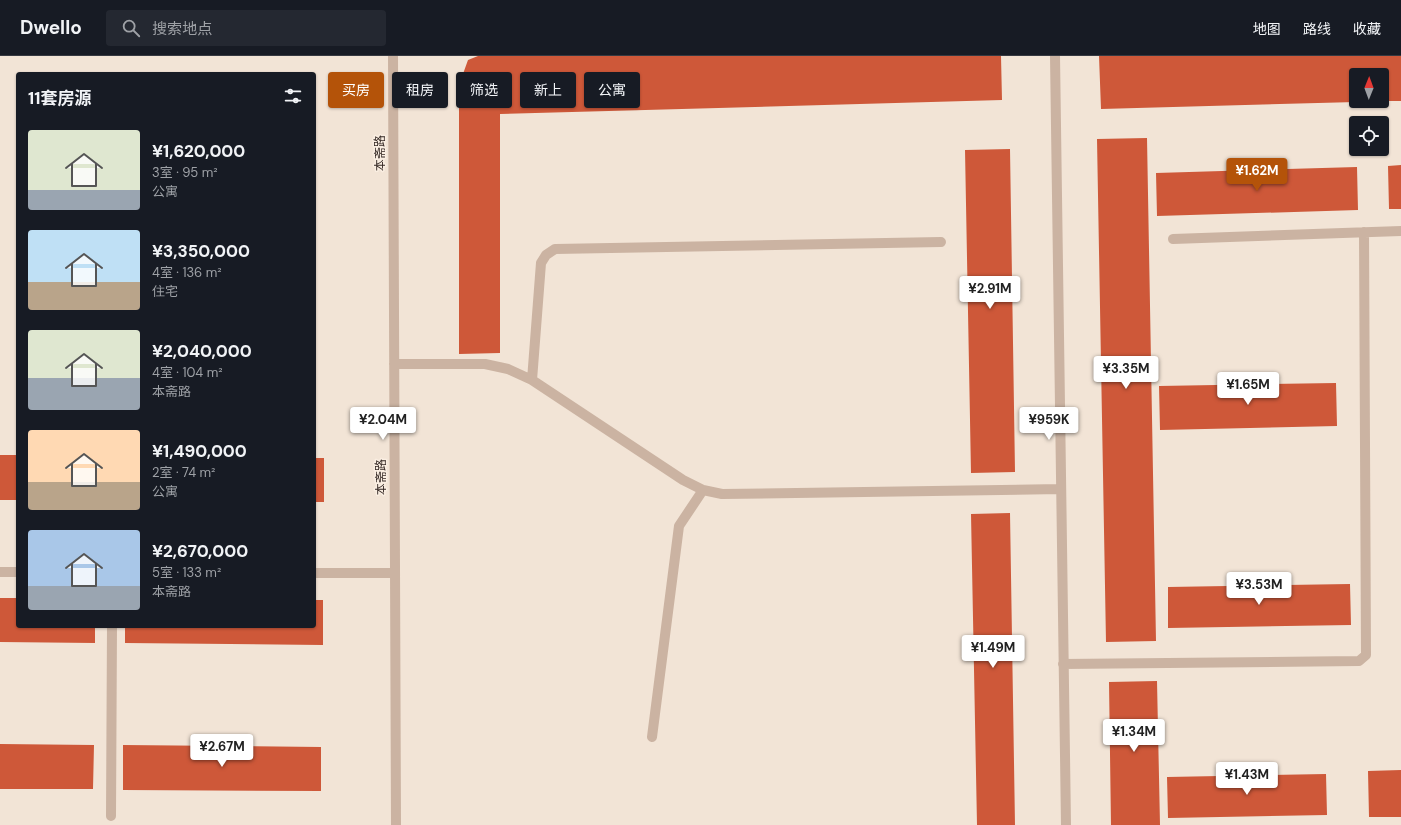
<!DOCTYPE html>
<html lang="zh">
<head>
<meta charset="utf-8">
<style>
	:root { --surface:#171b24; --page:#242831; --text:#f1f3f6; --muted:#9ea1a6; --line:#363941; --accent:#b45309 }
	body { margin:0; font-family:"DM Sans","Noto Sans SC",sans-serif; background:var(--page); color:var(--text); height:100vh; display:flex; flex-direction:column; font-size:15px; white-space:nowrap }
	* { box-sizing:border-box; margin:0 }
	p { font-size:13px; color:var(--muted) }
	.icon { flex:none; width:22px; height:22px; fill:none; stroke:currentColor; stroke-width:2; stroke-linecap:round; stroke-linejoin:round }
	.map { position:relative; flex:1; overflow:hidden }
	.details { position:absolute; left:16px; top:16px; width:300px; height:556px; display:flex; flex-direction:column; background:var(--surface); border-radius:4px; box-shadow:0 1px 3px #0004 }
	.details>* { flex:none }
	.banner { position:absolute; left:328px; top:16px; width:380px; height:36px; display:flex; gap:8px }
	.needle { width:26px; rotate:1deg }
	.tools { position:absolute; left:1349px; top:12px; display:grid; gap:8px }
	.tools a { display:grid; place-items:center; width:40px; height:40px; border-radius:4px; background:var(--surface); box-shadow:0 1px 3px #0004; font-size:20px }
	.price { position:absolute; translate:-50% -34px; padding:0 9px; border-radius:4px; background:#fff; color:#222; font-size:13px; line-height:26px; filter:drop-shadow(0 1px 2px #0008) }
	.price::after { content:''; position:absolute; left:50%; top:24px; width:12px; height:9px; margin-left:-6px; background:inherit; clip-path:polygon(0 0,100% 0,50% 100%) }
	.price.on { background:var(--accent); color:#fff }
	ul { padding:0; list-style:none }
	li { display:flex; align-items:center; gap:12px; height:100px; padding:0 12px }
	li span { display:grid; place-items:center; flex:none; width:112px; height:80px; border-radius:4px; color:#555 }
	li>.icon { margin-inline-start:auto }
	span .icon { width:48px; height:48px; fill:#fffc; stroke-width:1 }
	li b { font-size:17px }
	h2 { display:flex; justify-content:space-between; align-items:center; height:48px; padding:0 12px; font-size:17px }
	.chip { padding:0 14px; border-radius:4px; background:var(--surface); box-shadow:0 1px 3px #0004; font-size:14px; line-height:36px }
	.chip.on { background:var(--accent); color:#fff }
	header { display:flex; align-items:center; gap:24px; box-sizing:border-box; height:56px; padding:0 20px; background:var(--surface); border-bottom:1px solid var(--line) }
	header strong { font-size:19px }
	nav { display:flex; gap:22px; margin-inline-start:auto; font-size:14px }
	.search { width:280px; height:36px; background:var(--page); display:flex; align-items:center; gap:10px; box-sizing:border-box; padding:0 14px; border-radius:4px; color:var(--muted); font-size:15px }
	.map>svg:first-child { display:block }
	.building { fill:#ce5839 }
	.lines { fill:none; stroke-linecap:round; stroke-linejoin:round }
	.minor { stroke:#cbb3a2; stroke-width:10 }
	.labels { text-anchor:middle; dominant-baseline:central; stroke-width:3; stroke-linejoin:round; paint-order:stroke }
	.street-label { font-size:12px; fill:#352925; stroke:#faeee2 }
</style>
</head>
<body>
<header>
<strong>Dwello</strong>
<div class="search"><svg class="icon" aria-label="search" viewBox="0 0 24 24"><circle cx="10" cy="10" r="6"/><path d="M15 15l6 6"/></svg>搜索地点</div>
<nav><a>地图</a><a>路线</a><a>收藏</a></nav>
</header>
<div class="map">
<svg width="1401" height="769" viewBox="0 0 1401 769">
	<rect width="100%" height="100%" fill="#f2e4d6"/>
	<!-- building -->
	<path class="building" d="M478,0H1001L1002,44L500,58V297L459,298V29L468,4Z
		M1099,0H1401V45H1382V19H1356V46L1101,53Z
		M1147,82L1156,585L1106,586L1097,83Z
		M1010,93L1015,416L971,417L965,94Z
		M1401,109V153H1389L1388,110Z
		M1357,111L1358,154L1157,160L1156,117Z
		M1336,327L1337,370L1160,374L1159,330Z
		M0,399H18V444H0Z
		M314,402H324V446H314Z
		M1010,457L1015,769H977L971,458Z
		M1350,528L1351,569L1168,572V531Z
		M0,542H18V570H95V587L0,586Z
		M314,544H323V589L125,587V570H314Z
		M1157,625L1160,769H1111L1109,626Z
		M0,688L94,689L93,733H0Z
		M123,689L321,691V735L123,734Z
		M1401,714V761H1369L1368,715Z
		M1326,718L1327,759L1168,762L1167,721Z"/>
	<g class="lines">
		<!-- minor -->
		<path class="minor" d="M393,0L396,769
			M1055,0L1066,769
			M1173,183L1401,175
			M394,308H485L508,313L532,324L683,424L703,434L722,438L1061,433
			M532,324L541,207L546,199L555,193L941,186
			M0,516H18
			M314,517H395
			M1063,608L1359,605L1366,599L1364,176
			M652,681L679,470L703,434
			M111,760L112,570"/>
	</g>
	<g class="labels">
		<!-- street labels -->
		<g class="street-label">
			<text transform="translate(380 97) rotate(-90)">本斋路</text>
			<text transform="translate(381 421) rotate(-90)">本斋路</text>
		</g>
	</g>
</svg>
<div class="tools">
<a><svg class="needle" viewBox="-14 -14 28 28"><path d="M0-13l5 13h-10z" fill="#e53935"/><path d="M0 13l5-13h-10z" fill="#9ea1a6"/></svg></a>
<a><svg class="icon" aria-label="locate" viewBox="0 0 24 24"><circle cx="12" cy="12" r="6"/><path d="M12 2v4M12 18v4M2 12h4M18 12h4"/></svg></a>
</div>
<b class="price on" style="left:1257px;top:136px">¥1.62M</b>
<b class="price" style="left:990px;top:254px">¥2.91M</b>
<b class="price" style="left:1126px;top:334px">¥3.35M</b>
<b class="price" style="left:1248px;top:350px">¥1.65M</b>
<b class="price" style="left:383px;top:385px">¥2.04M</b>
<b class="price" style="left:1049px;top:385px">¥959K</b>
<b class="price" style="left:1259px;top:550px">¥3.53M</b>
<b class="price" style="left:993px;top:613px">¥1.49M</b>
<b class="price" style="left:1134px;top:697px">¥1.34M</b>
<b class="price" style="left:222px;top:712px">¥2.67M</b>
<b class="price" style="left:1247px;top:740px">¥1.43M</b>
<div class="banner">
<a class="chip on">买房</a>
<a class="chip">租房</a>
<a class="chip">筛选</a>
<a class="chip">新上</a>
<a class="chip">公寓</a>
</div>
<section class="details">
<h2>11套房源<svg class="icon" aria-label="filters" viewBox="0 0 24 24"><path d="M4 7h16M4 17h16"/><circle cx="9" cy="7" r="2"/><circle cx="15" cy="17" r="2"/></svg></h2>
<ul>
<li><span style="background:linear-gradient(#dfe7d0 75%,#9aa5b1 0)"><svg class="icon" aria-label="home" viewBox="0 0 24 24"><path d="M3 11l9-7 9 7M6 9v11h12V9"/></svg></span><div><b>¥1,620,000</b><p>3室 · 95 m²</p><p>公寓</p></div></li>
<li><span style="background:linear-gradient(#bfe0f5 65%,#b9a48a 0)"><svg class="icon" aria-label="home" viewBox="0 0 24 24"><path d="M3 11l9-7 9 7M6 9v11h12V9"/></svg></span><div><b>¥3,350,000</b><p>4室 · 136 m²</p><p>住宅</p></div></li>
<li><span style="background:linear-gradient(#dfe7d0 60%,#9aa5b1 0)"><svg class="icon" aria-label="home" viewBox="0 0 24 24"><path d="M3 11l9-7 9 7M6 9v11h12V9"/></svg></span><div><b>¥2,040,000</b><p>4室 · 104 m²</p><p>本斋路</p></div></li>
<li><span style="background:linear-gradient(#ffd9b3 65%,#b9a48a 0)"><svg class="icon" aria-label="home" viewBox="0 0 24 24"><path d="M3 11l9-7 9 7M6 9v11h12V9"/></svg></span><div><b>¥1,490,000</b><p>2室 · 74 m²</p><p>公寓</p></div></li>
<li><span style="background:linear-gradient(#a9c7e8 70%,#9aa5b1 0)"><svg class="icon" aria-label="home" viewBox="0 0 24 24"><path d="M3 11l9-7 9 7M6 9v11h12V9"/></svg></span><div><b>¥2,670,000</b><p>5室 · 133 m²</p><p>本斋路</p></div></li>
</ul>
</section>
</div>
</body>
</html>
